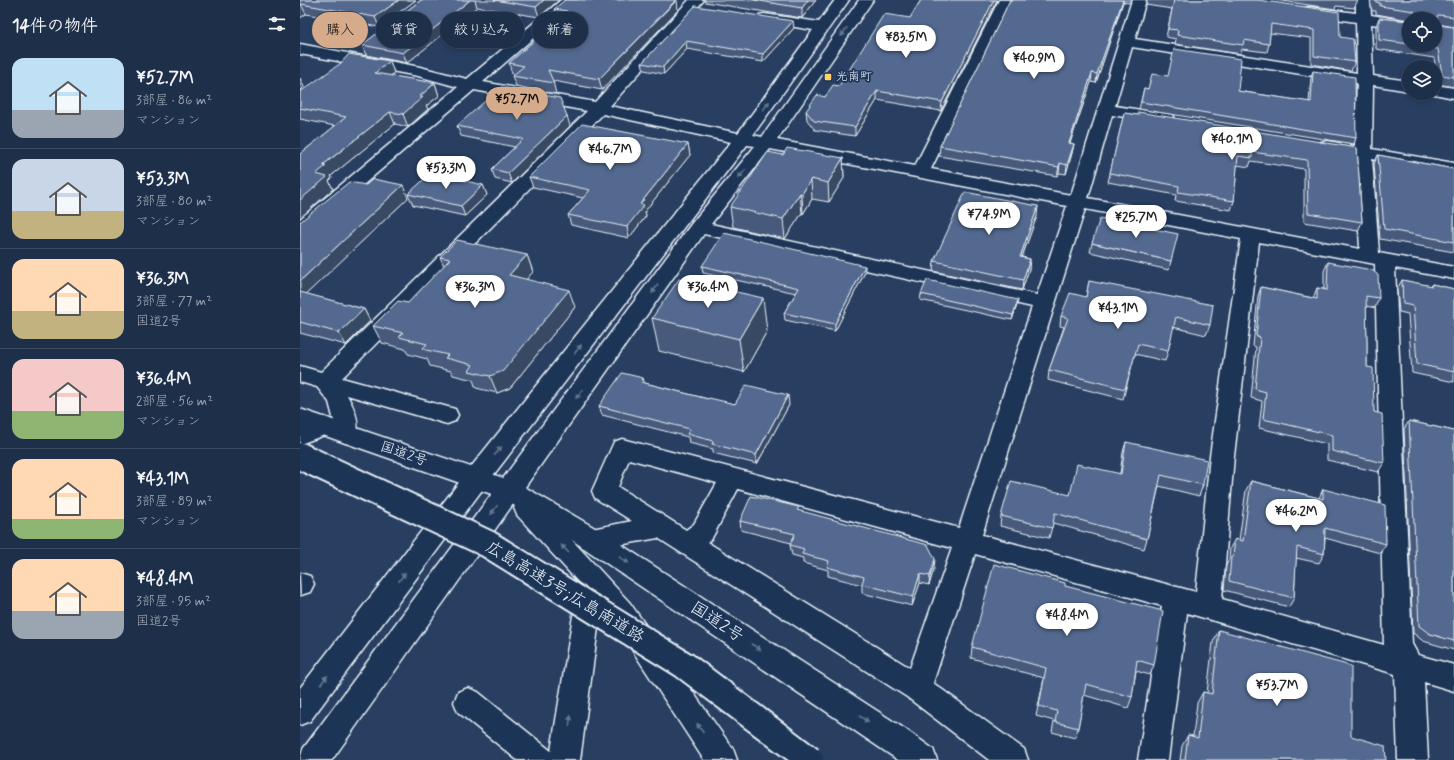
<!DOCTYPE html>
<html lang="ja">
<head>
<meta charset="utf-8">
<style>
	:root { --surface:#1e2f4a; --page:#2b3b54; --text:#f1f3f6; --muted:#a1a9b5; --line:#3c4a62; --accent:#d6ab8b }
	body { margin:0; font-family:Mynerve,"Klee One",sans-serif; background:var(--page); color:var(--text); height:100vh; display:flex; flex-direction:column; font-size:15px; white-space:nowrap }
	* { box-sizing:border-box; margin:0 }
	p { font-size:13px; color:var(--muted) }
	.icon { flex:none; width:22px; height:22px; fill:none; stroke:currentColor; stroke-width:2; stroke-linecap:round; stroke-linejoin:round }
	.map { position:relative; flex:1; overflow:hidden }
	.details { display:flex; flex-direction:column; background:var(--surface); width:300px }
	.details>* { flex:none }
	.guide { position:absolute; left:12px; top:12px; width:380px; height:36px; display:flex; gap:8px }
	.tools { position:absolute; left:1102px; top:12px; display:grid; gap:8px }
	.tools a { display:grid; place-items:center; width:40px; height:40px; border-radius:50%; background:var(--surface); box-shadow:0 2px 6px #0003,0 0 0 1px var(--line); font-size:20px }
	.price { position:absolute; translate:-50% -34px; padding:0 9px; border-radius:14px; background:#fff; color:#222; font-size:13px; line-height:26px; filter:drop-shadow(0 1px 2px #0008) }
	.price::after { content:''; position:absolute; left:50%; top:24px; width:12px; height:9px; margin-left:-6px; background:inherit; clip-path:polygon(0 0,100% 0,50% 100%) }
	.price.active { background:var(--accent); color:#111 }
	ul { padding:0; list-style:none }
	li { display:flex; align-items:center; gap:12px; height:100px; padding:0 12px }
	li+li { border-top:1px solid var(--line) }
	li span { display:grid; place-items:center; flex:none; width:112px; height:80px; border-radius:12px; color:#555 }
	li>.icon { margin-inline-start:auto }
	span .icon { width:48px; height:48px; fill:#fffc; stroke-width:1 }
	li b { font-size:17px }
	h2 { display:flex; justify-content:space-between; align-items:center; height:48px; padding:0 12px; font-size:17px }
	.tag { padding:0 14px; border-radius:18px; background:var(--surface); box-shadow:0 2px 6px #0003,0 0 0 1px var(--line); font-size:14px; line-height:36px }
	.tag.active { background:var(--accent); color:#111 }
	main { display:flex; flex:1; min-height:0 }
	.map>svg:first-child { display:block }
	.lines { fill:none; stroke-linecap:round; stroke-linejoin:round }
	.minor-casing { stroke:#e8f1f8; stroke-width:3 }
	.highway-casing { stroke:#e8f1f8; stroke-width:3 }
	.minor { fill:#1d3557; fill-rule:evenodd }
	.highway { fill:#1d3557; fill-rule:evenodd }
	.highway-bridge-casing { stroke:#e8f1f8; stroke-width:30; stroke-linecap:butt }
	.highway-bridge { stroke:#1d3557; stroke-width:26 }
	.wall { fill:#475a7b; stroke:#e8f1f8 }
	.shaded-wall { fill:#394a64; stroke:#e8f1f8 }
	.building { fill:#52698f; stroke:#e8f1f8 }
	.oneway { fill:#64778f }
	.poi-dot { fill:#ffd166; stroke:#1d3557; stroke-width:1.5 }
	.labels { text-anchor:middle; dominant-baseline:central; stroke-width:3.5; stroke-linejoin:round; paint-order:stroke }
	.far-poi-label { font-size:12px; fill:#e8f1f8; stroke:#1d3557; text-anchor:start }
	.street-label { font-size:14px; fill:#e8f1f8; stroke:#1d3557 }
	.near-street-label { font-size:17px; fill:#e8f1f8; stroke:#1d3557 }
</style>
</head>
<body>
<main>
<section class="details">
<h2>14件の物件<svg class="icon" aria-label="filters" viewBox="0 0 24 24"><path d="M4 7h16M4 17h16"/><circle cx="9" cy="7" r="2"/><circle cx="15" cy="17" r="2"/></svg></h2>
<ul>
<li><span style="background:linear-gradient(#bfe0f5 65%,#9aa5b1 0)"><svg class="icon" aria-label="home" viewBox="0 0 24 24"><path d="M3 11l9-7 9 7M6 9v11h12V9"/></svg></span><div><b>¥52.7M</b><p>3部屋 · 86 m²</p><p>マンション</p></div></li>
<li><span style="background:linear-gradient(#c9d6e8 65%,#c2b280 0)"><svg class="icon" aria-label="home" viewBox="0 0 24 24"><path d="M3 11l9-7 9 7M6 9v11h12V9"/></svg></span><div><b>¥53.3M</b><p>3部屋 · 80 m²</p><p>マンション</p></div></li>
<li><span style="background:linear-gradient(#ffd9b3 65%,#c2b280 0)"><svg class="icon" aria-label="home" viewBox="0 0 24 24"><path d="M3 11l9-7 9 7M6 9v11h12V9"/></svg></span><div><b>¥36.3M</b><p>3部屋 · 77 m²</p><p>国道2号</p></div></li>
<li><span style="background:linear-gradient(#f6c9c9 65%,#8fb573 0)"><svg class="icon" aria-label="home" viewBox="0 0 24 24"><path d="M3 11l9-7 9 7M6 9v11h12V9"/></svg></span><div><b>¥36.4M</b><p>2部屋 · 56 m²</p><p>マンション</p></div></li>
<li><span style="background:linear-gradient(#ffd9b3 75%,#8fb573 0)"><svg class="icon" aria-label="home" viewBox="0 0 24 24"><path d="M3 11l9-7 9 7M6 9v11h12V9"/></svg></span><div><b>¥43.1M</b><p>3部屋 · 89 m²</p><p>マンション</p></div></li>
<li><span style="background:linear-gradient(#ffd9b3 65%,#9aa5b1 0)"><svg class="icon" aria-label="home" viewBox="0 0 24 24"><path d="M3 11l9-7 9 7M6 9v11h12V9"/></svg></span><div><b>¥48.4M</b><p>3部屋 · 95 m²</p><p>国道2号</p></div></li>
</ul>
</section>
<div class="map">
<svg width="1154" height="760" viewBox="0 0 1154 760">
	<rect width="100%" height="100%" fill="#283f62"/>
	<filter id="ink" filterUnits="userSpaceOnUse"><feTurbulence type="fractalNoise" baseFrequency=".025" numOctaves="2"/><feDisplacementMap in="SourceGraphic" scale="8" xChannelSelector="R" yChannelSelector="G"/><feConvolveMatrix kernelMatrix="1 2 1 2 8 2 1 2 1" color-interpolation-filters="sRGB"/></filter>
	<g filter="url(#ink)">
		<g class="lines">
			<defs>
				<path id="minor" d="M261,0H277L183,82L295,102L389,0H404L310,106L438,133L513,30L459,21L457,18L459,15L464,14L519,22L535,0H549L453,135L462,137L559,0H573L477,140L615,166L699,0H713L631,169L771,195L832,0H846L835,39L1057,73L1056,22L1004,14L1002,11L1004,8L1009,7L1056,13V0H1070L1071,15L1109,21V29L1071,24L1073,76L1109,81V91L1073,85L1072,149L1154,163V173L1072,159L1079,253L1154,267V279L1095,268L1112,644L1118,655L1154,665V691L1124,682L1128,760H1098L1095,674L887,613L868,760H838L862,606L675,554L633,683L724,749L728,760H689L607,697L358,538L291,550L282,547L278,539L282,531L332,521L295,498L292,491L314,442L322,439L659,528L732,307L404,234L32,760H0L3,749L392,223L455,146L447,145L185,486L10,721L0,725V688L167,472L431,142L303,114L42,378L155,409L158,415L155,421L147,424L47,395C55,409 62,426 54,440L46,443L38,440L34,430L33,432L0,444V426L25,417L34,421L29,402L17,387L0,382V366L21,372L287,111L174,90L7,233L0,235V219L158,87L118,76L0,54V44L120,67L167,79ZM832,47L1057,83L1055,146L1027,141L1021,142L1018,146L1021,150L1055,156L1060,249L788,198L812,115L867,124L873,123L875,119L873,115L867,114L815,106ZM470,149L767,206L737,295L411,224ZM785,209L941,239L910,456L896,592L682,535ZM959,242L1075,264L1084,645L922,599L934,456ZM329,459L417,483L394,524L386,530L318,487ZM438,489L652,548L610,668L407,542L412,538Z
					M1135,85L1154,88V98L1129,93H1135Z
					M0,573L10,576L14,584L10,592L1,595Z
					M290,579L299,583L303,591L280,760H217L158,712L154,702L158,692L168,688L178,692L251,751L277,591L281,583Z"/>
				<path id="highway" d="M0,409L218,483L300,531L605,729L633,749L637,760H598L272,540L330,603L433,749L437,760H404L312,619L217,515L214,508L215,506L200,497L0,427Z"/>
			</defs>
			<!-- minor casing -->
			<use href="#minor" class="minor-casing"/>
			<!-- highway casing -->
			<use href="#highway" class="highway-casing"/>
			<!-- minor -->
			<use href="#minor" class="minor"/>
			<!-- highway -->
			<use href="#highway" class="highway"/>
			<defs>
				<path id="highway-bridge" d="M0,456L188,544L384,665L510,760"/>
			</defs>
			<!-- highway-bridge casing -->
			<use href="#highway-bridge" class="highway-bridge-casing"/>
			<!-- highway-bridge -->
			<use href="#highway-bridge" class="highway-bridge"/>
		</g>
		<!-- wall -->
		<path class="wall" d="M0,0H116L79,27L6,14L0,18Z
			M121,0H259L239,17L177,7L107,63L66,55L62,45Z
			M404,0H516L502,18L405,2Z
			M621,0H697L641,111L577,100L555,136L515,130L507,120L506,111L539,86L610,18Z
			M710,0H831L829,3L823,2L796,83L791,82L770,143L774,144L772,153L766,174L759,173L757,176L639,156L640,146Z
			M847,0H958L1040,37L1055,62L1051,71L1011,64V38L970,33L969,44L967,52L942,49L941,54L875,44L876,39L866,37L872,9L846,5Z
			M976,0H1058L1054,8L1036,6L1035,9Z
			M1070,0H1154V27L1138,24V25L1154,27V87L1138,84L1134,58L1076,49V26L1079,18L1109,21V45H1135V19H1109V20L1076,14V11H1072Z
			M395,6L494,28L463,62L387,49L364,74L344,70L342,63Z
			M254,9L378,10L302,90L253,81L256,94L216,86L212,76L214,74H212L209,63L257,20Z
			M90,61L94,73L91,76L135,83L139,96L126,106L128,109L108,127L95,124L31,176L32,178L29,181L33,189L0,218V154L35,126L0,119V92Z
			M1013,71L1056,138L1054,144L839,109L844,88L848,89L938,91L1009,102L1011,77Z
			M824,113L1057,148L1062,222L1058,231L1004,222V169L951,161L949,167L937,165L934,201L931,210L875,201L876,195L808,182Z
			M157,126H270L212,183L195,179L192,169L215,147L161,136Z
			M388,144L390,155L345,211L346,216L329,238L271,225L268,215L283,198L233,187L229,177Z
			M483,155L543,158L544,178L529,202L512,199L503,214L502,213L485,239L433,227L430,207Z
			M1078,155L1154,169V252L1080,239L1074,164Z
			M183,185L187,195L165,216L113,205L108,194Z
			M108,198L6,294L64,309L70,321L46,345L0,333V222Z
			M737,216L722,257L730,259L729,269L722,290L633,271L634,261Z
			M792,243L871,261L869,270L790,252Z
			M227,255L233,272L226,279L275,307L210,388L197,393L176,388L173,380L153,375L151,371L130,366L127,359L108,354L105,349L82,343L73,326L108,303L144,266L140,257Z
			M1028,262L1079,298L1075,308L1066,306L1067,344V367L1074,412L1084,463L1078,472L1027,460V444L959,428L962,401L951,398L956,347L953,346L958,296L961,287L1013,298L1017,288L1024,289V271Z
			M402,266L565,272L535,331L485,320L484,313L496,293L403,273Z
			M1102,280L1130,286L1132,284L1154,289V382L1112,373L1108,314L1099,312L1097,289Z
			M789,281L910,325L906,335L873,327L868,351L865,361L835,354L823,399L748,380L749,370L764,327L760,326L761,316L786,297Z
			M621,294L717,305L712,320L620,300Z
			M352,318L467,331L444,372L359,351Z
			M345,383L408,399L435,404L489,405L457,464L413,453V449L389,443L388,437L302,415L299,406Z
			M1109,421L1154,431V650L1123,641L1113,633L1104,429Z
			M826,442L903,485L899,496L859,486L847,539L844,549L753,523L749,538L700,526L701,516L770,495L820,473L823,452Z
			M951,481L1019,498L1023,489L1086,544L1080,553L1025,538L1024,554L1019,563L996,558L994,598L989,607L924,590L926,566L929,559L930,548L935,539L939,540L946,490Z
			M499,511L634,569L629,585L620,583L612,606L562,593V585L528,576V570L503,563V558L492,555L490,545L491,543L441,530L440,521Z
			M765,586L854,665L850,675L836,671L832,697L828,708L784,695L778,728L775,738L752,732L754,721L736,716L744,678L671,658L672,647Z
			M919,630L1051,736L1086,760H880L882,746L888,735L893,736L897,703L903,692L907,693L913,642Z"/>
		<!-- shaded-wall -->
		<path class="shaded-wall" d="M99,0H116L79,27L75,17Z
			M170,0H175L177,7L107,63L103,53Z
			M244,0H259L239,17L236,7Z
			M377,0L378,10L302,90L299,79Z
			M508,0H516L502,18V8Z
			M694,0H697L641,111L642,102Z
			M823,0V2L796,83L797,74Z
			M1,4L6,14L0,18V5Z
			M493,21L494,28L463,62V54Z
			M386,41L387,49L364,74L363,67Z
			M90,61L94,73L80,85L75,73Z
			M792,73L791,82L767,152L769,143Z
			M0,78L4,87L0,91Z
			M135,83L139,96L126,106L128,109L108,127L103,114L119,97Z
			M577,91V100L555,136V127Z
			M90,112L95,124L31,176L32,178L29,181L33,189L0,218V200L16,174L23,165Z
			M267,116L270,126L212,183L208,173Z
			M388,144L390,155L345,211L346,216L329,238L327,227L340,204Z
			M774,144L772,153L766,174L767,165Z
			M543,158L544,178L529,202L528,183Z
			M760,163L759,173L757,176L759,167Z
			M511,179L512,199L503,214L502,194Z
			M103,185L108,198L0,300V281Z
			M183,185L187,195L165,216L161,206Z
			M500,193L502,213L485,239L483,219Z
			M738,206L737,216L718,267L720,257Z
			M227,255L233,272L215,292L209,275Z
			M730,259L729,269L722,290L723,280Z
			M565,266V272L535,331V324Z
			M269,290L275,307L210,388L197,393L190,376Z
			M463,298L467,331L444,372L439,339Z
			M718,300L717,305L712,320L713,315Z
			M64,309L70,321L46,345L39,333Z
			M343,378L346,388L341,382Z
			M488,395L489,405L457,464L456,455Z
			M635,559L634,569L629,585L630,576Z
			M620,574V583L612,606L613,597Z"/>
		<!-- building -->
		<path class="building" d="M0,0H99L75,17L1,4L0,5Z
			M121,0H170L103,53L62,45Z
			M194,0H244L236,7Z
			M265,0H376L299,79L248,70L254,83L212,76L224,66L209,63L267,11L254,9Z
			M454,0H508L502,8Z
			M621,0H694L642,102L577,91L555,127L514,121L506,111L517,95L525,97L533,85L539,86L584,14L610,18Z
			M710,0H823L797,74L792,73L769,143L774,144L767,165L760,163L759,167L640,146Z
			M874,0H958L1039,12L1040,37L1053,39L1055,62L1014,56V30L971,24L969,44L944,40L943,45L877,35L878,30L868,29Z
			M1075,0H1154V17L1139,15L1137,16L1138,25L1154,27V77L1142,75L1138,49L1113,45H1135V19H1114V11L1080,6V3L1076,2Z
			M395,6L493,21L463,54L386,41L363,67L342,63Z
			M1079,18L1109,21V44L1079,40Z
			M874,49L941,59L938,91L950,93L1011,102L1013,71L1055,77L1056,138L841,102L844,88L848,89L852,74L868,76Z
			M49,54L90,61L75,73L135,83L119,97H123L103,114L90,112L23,165L26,166L16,174L27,177L0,200V154L46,117L0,108V92L41,63Z
			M201,87L260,98L267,116L208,173L192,169L223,139L157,126Z
			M838,112L1057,148L1062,222L1008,213L1007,160L952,152V158L938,156L934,201L878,192L879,186L810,173L824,113L838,115Z
			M282,124L388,144L340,204L344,205L327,227L268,215L290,190L229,177Z
			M487,148L543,158L528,183L511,179L502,194L500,193L483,219L430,207L468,152L483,155Z
			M1078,155L1154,169V242L1084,229Z
			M131,173L183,185L161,206L108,194Z
			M73,179L103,185L0,281V222L49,182L66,185Z
			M665,192L738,206L720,257L730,259L723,280L634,261Z
			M800,218L878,234L871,261L792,243Z
			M424,233L565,266L535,324L484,313L499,288L402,266Z
			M157,240L227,255L209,275L269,290L203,371L190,376L169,371L173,365L145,358L148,355L122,349L127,344L99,337L103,333L73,326L98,301L108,303L150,259L140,257Z
			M1028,262L1072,270L1078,275L1079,298L1066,296L1067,344V367L1073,368L1074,412L1082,414L1084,463L1032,451V435L963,419L966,392L955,389L960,337L956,336L961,287L1017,299V288L1027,290Z
			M379,279L463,298L439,339L352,318Z
			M627,280L718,300L713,315L621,294Z
			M1102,280L1132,286V284L1154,289V372L1117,364L1113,306L1103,304Z
			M789,281L913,305L910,325L876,317L868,351L838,344L825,389L749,370L768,318L761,316L770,293L786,297Z
			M0,292L64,309L39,333L0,322Z
			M322,373L343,378L341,382L408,399L409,398L435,404L446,385L488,395L456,455L412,444L413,441L387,434L390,429L299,406Z
			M1109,421L1154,431V641L1130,634L1119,626Z
			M826,442L907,460L903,485L861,475L847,539L755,513L752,528L701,516L711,481L770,495L777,464L821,474Z
			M951,481L1023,499V489L1085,505L1086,544L1025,528L1024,554L997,547L994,598L929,581L931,557H933L935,539L943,541Z
			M451,496L499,507L497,510L628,545L635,559L630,576L620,574L613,597L562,584L564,577L527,567L529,561L502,554L504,549L490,545L495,534L440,521Z
			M694,564L765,583V586L863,611L854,665L837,660L832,697L786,684L778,728L755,722L757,711L739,706L746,668L672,647Z
			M919,630L1051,666V736L1085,746L1086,760H885L888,735L898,738L903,692L912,694Z"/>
		<!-- one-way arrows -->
		<defs><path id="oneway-solid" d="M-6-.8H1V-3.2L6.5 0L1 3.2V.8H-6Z"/></defs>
		<g class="oneway">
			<use href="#oneway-solid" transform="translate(544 32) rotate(125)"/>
			<use href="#oneway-solid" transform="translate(466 106) rotate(-54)"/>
			<use href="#oneway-solid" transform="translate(442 174) rotate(128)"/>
			<use href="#oneway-solid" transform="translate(355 289) rotate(126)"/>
			<use href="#oneway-solid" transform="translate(278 349) rotate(-52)"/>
			<use href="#oneway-solid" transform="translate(279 394) rotate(126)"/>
			<use href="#oneway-solid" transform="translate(198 451) rotate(-52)"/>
			<use href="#oneway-solid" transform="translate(194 510) rotate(126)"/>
			<use href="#oneway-solid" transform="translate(265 549) rotate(-134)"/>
			<use href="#oneway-solid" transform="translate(324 560) rotate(33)"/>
			<use href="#oneway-solid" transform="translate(102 577) rotate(-53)"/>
			<use href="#oneway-solid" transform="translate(456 647) rotate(33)"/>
			<use href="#oneway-solid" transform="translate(24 680) rotate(-53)"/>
			<use href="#oneway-solid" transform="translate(564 719) rotate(33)"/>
			<use href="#oneway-solid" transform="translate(270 721) rotate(-82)"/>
			<use href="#oneway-solid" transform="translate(400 728) rotate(-124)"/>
		</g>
	</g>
	<!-- markers -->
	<rect class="poi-dot" x="524" y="73" width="8" height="8" rx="2"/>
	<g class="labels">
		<!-- far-poi labels -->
		<g class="far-poi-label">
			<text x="536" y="77">光南町</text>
		</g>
		<!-- street labels -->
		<g class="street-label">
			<text transform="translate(104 454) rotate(19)">国道2号</text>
		</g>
		<!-- near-street labels -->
		<g class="near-street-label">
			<text transform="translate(265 592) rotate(31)">広島高速3号;広島南道路</text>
			<text transform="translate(417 622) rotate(33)">国道2号</text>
		</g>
	</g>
</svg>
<div class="tools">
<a><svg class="icon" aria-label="locate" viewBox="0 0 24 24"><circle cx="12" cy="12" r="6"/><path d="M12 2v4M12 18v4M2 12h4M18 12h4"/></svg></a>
<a><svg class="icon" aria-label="layers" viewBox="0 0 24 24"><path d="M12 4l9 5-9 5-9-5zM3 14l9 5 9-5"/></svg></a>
</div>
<b class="price" style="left:606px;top:59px">¥83.5M</b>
<b class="price" style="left:734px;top:80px">¥40.9M</b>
<b class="price active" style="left:217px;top:121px">¥52.7M</b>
<b class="price" style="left:932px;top:161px">¥40.1M</b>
<b class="price" style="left:310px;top:171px">¥46.7M</b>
<b class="price" style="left:146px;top:190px">¥53.3M</b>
<b class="price" style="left:689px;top:236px">¥74.9M</b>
<b class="price" style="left:836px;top:239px">¥25.7M</b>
<b class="price" style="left:175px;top:309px">¥36.3M</b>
<b class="price" style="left:408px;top:309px">¥36.4M</b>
<b class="price" style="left:818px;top:330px">¥43.1M</b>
<b class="price" style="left:996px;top:533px">¥46.2M</b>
<b class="price" style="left:767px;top:637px">¥48.4M</b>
<b class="price" style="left:977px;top:707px">¥53.7M</b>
<div class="guide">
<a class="tag active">購入</a>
<a class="tag">賃貸</a>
<a class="tag">絞り込み</a>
<a class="tag">新着</a>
</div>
</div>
</main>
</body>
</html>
